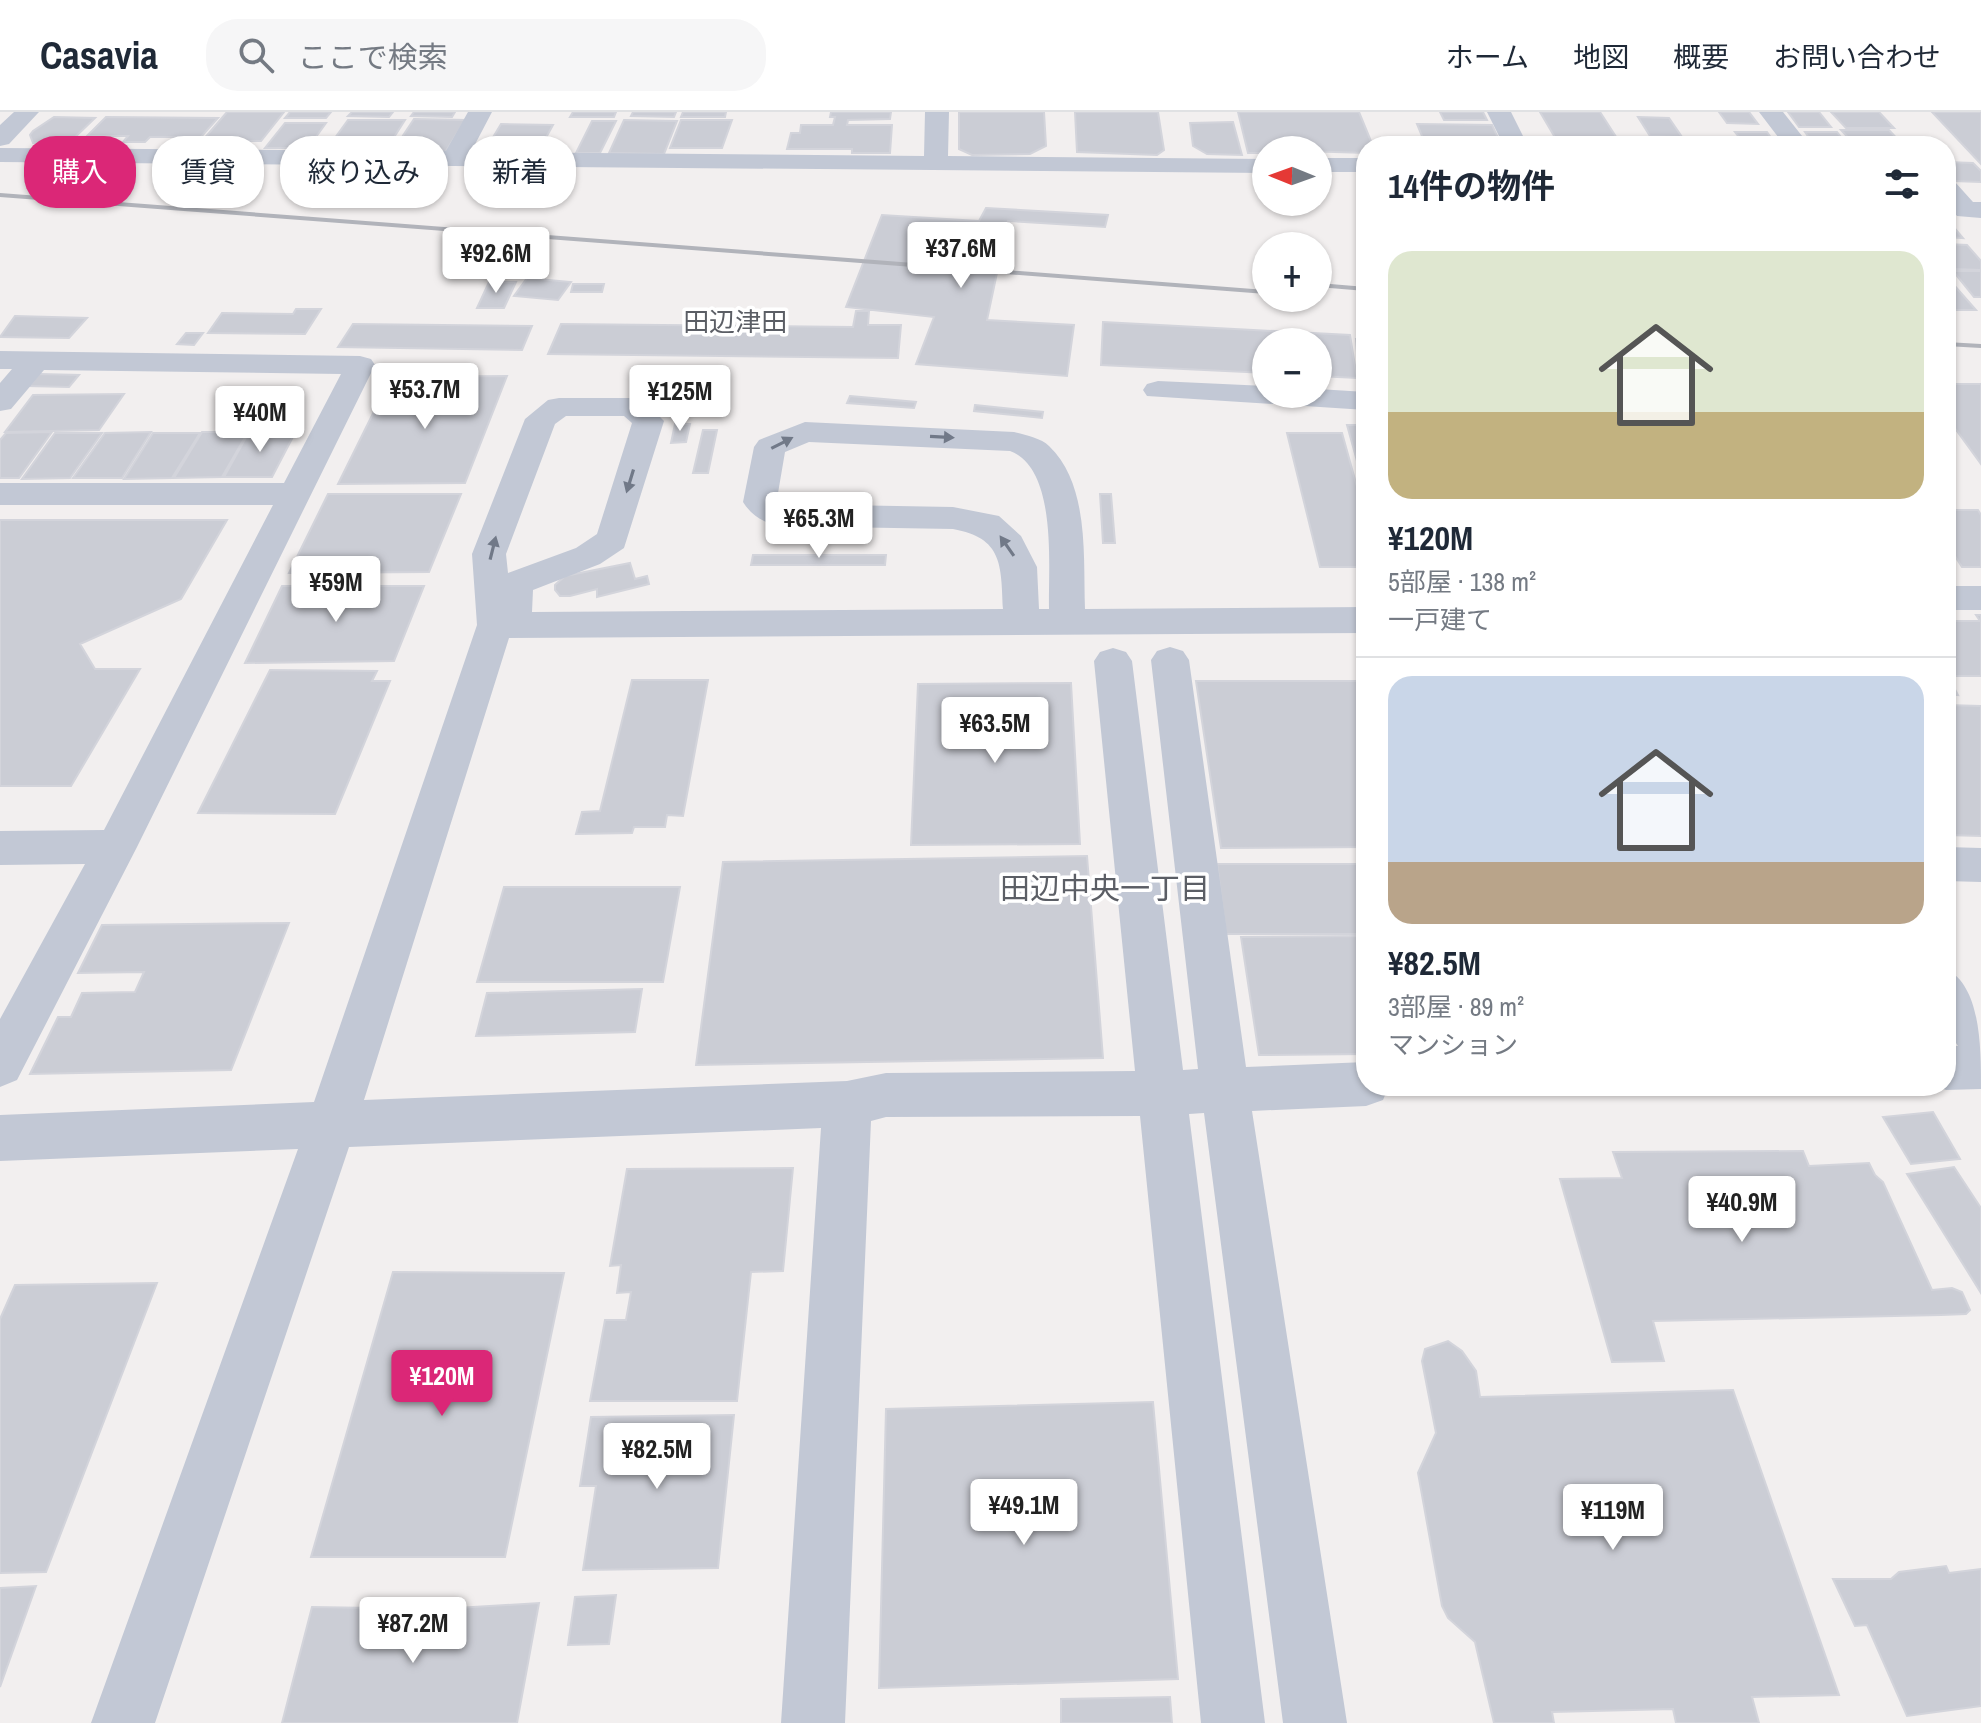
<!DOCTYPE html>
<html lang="ja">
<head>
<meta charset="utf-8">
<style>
	:root { --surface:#fff; --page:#f6f6f7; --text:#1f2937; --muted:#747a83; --line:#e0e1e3; --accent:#db2777 }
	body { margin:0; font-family:"Archivo Narrow","Noto Sans JP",sans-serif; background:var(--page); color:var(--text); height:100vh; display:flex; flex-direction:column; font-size:30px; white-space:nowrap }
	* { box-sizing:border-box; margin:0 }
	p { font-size:26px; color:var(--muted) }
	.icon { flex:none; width:44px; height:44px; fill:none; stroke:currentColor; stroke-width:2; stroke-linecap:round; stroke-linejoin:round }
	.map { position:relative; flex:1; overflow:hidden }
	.drawer { position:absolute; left:1356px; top:24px; width:600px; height:960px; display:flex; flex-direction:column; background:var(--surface); border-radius:32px; box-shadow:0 2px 6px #0004 }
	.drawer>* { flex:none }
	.banner { position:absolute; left:24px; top:24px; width:760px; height:72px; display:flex; gap:16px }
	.needle { width:52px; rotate:271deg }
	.tools { position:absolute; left:1252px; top:24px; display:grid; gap:16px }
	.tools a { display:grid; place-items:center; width:80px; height:80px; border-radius:50%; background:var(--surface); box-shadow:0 2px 6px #0004; font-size:40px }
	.price { position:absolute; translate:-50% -68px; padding:0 18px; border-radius:8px; background:#fff; color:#222; font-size:26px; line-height:52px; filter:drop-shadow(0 2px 4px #0008) }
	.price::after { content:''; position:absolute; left:50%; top:48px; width:24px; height:18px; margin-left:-12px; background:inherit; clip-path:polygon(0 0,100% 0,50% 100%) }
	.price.selected { background:var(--accent); color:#fff }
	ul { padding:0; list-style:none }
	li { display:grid; align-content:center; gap:16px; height:424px; padding:0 32px }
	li+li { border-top:2px solid var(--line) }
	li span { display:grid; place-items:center; height:248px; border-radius:24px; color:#555 }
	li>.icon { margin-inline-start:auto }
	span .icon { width:144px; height:144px; fill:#fffc; stroke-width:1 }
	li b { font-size:34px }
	h2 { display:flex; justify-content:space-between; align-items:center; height:96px; padding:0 32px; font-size:34px }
	.chip { padding:0 28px; border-radius:32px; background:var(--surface); box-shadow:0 2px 6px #0004; font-size:28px; line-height:72px }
	.chip.selected { background:var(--accent); color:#fff }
	header { display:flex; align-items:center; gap:48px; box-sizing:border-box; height:112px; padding:0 40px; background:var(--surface); border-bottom:2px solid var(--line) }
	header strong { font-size:38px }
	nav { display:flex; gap:44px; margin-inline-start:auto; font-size:28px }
	.search { width:560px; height:72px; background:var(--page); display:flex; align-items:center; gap:20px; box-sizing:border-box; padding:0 28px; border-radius:32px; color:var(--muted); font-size:30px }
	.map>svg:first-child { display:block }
	.building { fill:#cbcdd5; stroke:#d3d4db; stroke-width:2 }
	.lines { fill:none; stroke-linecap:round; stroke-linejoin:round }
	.minor { fill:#c2c8d5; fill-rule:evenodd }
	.rail { stroke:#b1b3ba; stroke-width:4 }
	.oneway { fill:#717988 }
	.labels { text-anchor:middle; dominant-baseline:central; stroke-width:7; stroke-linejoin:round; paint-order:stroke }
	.far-neighbourhood-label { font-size:26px; fill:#5b5e65; stroke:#fff }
	.neighbourhood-label { font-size:30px; fill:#5b5e65; stroke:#fff }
</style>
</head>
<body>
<header>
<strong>Casavia</strong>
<div class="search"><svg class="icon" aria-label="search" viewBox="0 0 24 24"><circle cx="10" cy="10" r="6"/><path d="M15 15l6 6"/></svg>ここで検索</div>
<nav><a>ホーム</a><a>地図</a><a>概要</a><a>お問い合わせ</a></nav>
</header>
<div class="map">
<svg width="1981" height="1611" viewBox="0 0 1981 1611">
	<rect width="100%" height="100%" fill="#f2efef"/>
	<!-- building -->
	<path class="building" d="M227,0H284L261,29H202Z
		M290,0H331L326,6H285Z
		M352,0H393L389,5L348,4Z
		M414,0H455L452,5L411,4Z
		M573,0H616L614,5H570Z
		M633,0H676L674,5L631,4Z
		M683,0H726L725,5H681Z
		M831,0H891L890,7L848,8L847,13H892L890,41H852V37H787L791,21H800L801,13H833L835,5H830Z
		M959,0H1044L1046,34L1030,42L972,43L959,37Z
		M1075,0H1158L1164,38L1157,43L1077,40Z
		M1238,0H1359L1373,34H1366V41L1266,38V41H1248Z
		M1440,0H1483L1487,8H1444Z
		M1540,0H1600L1622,34H1560Z
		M1719,0H1749L1758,12L1727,11Z
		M1788,0H1819L1831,15H1799Z
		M1831,0H1879L1894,16H1846Z
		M1932,0H1981V52Z
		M54,5L95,6L68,32L33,31L30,23L33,19Z
		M106,5L218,6L201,25H150L145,30H123L128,24H87Z
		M1638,5L1669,6L1682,25L1650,24Z
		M414,7L465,8L445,41L392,40Z
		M348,8H405L384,41H324Z
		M624,8L677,9L664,42L609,41Z
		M681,8H732L722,36H670Z
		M592,9H616L600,41H576Z
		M1233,10L1242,43L1207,42L1193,34L1190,11Z
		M285,11H326L308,36H265Z
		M501,12L553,13L537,42H483Z
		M1417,12L1492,13L1502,34H1426Z
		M1841,18H1889L1902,32H1854Z
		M1735,20H1767L1777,34H1746Z
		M1805,20H1837L1848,34H1815Z
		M1651,31L1728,32L1729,34H1653Z
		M1946,50L1973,51L1981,59V70L1953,69L1946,62Z
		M986,96L1108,103L1105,115L1008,109L987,208L1074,213L1067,264L916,252L934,205L846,195L882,103L979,109Z
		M1946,106L1963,126L1946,125Z
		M1946,132L1967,133L1981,149V158L1952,157L1946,150Z
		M1953,159H1981V185H1974Z
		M1946,164L1976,198H1946Z
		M527,166L571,170L558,188L514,184Z
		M489,170H516L504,196H477Z
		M573,172H604L602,180H571Z
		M296,197H321L305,222L208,221L222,201L293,202Z
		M856,199H869L868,213H901L898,246L548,242L561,212L853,215Z
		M15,204L87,206L69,226L0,225Z
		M1103,210L1350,223L1357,266L1318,264V230H1266V261L1101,253Z
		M353,212L532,214L522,238L338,235Z
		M186,221H203L194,233L177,232Z
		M1356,227L1366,228V248L1357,240Z
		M39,262L79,263L69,275L29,274Z
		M507,264L465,371L338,372L391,265Z
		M1946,272H1981V352L1946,304Z
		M124,282L99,318L5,320L33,283Z
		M850,284L916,290L914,296L847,291Z
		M975,293L1043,300L1042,306L974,299Z
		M675,312H690L686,330L671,331Z
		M1347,313H1366V378H1365Z
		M703,318H717L708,361H693Z
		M296,319L272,365H224L249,320Z
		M52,320L19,366H0V328L6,321Z
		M151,320L122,366H73L105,321Z
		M202,320H248L222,365L174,366Z
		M55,321H102L70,366L22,367Z
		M153,321H200L172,366L124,367Z
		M1287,321H1342L1366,407V455H1320Z
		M328,382H461L429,460L289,461Z
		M1100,382H1111L1115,431H1103Z
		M1946,398H1978L1981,403V455H1962L1946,430Z
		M0,408H227L181,487L80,532L95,557H140L71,674H0Z
		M753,443H886L885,453H751Z
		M630,451L635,467L647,464L649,472L597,485V477L570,484H560L555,478V473L565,464Z
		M282,474H424L394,549L245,551Z
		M1976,503H1981V564H1948L1958,583L1946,582V509H1980Z
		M270,558L377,559L372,569H390L335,702L198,701Z
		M632,568H708L683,704L667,703L665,715H634L632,721L576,722L582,700L600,699Z
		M1196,569H1366V735L1221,736Z
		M1071,571L1080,732L911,733L918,572Z
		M1946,593L1981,594V724L1946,723Z
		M1087,744L1103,946L696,953L723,750Z
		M1217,752H1366V822H1226Z
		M504,775H680L663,870H477Z
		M289,811L231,958L30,962L58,905H71L82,881L135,880L144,860L78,861L102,813Z
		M1366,824V942L1259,943L1241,825Z
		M642,877L635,920L476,924L487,881Z
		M1933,1000L1960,1047L1911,1052L1883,1005Z
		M1803,1039L1809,1054L1869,1051L1875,1063L1883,1070L1932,1178L1952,1176L1962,1180L1970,1198L1966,1202L1941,1203L1653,1209L1664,1249L1612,1250L1560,1067L1622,1066L1613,1040Z
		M1954,1055L1981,1096V1181L1907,1062Z
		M793,1056L783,1159L751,1160L737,1289H590L605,1208H626L631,1180L617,1181L621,1153L610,1154L627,1057Z
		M393,1160L564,1161L505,1445H311Z
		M157,1171L46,1460L0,1461V1207L15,1173Z
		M1448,1229L1462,1239L1476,1259L1480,1285L1733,1278L1839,1583L1752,1585L1759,1611H1676L1673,1597L1552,1600L1554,1611H1494L1475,1530L1448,1506L1442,1494L1418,1361L1436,1321L1422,1249L1425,1237Z
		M1153,1290L1178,1567L879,1576L886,1297Z
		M734,1303L718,1456L583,1458L596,1374H580L591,1305Z
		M1946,1454L1949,1461L1981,1457V1594L1907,1604L1867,1513L1855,1514L1833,1467H1891L1899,1460Z
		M36,1474L0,1575V1476Z
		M616,1483L609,1532L568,1533L575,1485Z
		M539,1491L517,1611H282L312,1495L440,1497Z
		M1170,1585L1172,1611H1061V1587Z"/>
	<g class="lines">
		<!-- minor -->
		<path class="minor" d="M14,0H39L9,32L0,34V13Z
			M468,0H492L471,40L924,44L925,0H949L948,44L1266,47V61L0,50V36L446,39Z
			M1487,0H1511L1528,34H1504Z
			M1759,0H1783L1810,34H1785Z
			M1318,46H1366V60H1318Z
			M1946,67L1955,70L1973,90H1981V106L1957,104L1946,91Z
			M0,239L360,244L371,247L375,253L137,735L17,968L0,975V907L85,752L0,753V719L104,718L273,393H0V371H284L341,262L44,258L11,297L0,299V271L12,257H0Z
			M1158,269L1266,274V282H1318V277L1366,280V298L1147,284L1143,278L1147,272Z
			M559,286H632L643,288L664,309L624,436L600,452L533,478L532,500L1003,497C1001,453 1003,426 953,417L777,414C763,410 751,403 743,390L754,335L759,328L805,310L1014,320C1025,323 1041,326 1049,334C1090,373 1083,446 1085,497L1366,495V521L509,526L364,988L847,969L886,961L1135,959L1094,549L1100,540L1113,536L1126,540L1132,549L1183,958L1198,957L1151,548L1157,539L1170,535L1183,539L1189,548L1246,955L1366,950V974H1389L1383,988L1366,994L1252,999L1347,1611H1283L1204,1001L1189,1002L1265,1611H1201L1140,1004L886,1005L871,1009L845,1611H781L821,1016L349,1035L155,1611H91L298,1037L0,1049V1003L314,990L477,513L472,442L525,307L548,288ZM566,304H624L632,311L597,422L576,436L508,461L506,442L555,312ZM809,330L1010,339C1058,357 1048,455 1049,497H1039L1037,455L1021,424L999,404L953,395L785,392L777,387L785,340Z
			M1946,474H1981V498H1946Z
			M1946,735L1981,736V770L1946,769Z
			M1946,857C1981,874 1981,935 1981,977L1946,978L1936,974H1946V934H1958L1946,916Z"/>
		<!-- rail -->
		<path class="rail" d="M0,83L1266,180
			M1318,173L1366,177
			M1946,232L1981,234"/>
	</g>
	<!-- one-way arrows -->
	<defs><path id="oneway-solid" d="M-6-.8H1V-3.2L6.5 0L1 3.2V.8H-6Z" transform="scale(2)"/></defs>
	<g class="oneway">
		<use href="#oneway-solid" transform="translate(942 325) rotate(3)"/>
		<use href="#oneway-solid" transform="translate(782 331) rotate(-27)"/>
		<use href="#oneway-solid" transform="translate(630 369) rotate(107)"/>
		<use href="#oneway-solid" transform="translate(1007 434) rotate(-125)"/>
		<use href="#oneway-solid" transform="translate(493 436) rotate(-76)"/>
	</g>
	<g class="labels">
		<!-- far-neighbourhood labels -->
		<g class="far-neighbourhood-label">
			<text x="735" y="209">田辺津田</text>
		</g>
		<!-- neighbourhood labels -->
		<g class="neighbourhood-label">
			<text x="1105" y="776">田辺中央一丁目</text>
		</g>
	</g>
</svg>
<div class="tools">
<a><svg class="needle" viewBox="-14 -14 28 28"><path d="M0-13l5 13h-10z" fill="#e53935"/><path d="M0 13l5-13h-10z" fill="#747a83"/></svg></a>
<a>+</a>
<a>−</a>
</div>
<b class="price" style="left:961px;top:178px">¥37.6M</b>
<b class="price" style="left:496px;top:183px">¥92.6M</b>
<b class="price" style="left:425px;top:319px">¥53.7M</b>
<b class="price" style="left:680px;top:321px">¥125M</b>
<b class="price" style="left:260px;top:342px">¥40M</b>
<b class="price" style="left:819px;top:448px">¥65.3M</b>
<b class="price" style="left:336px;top:512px">¥59M</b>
<b class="price" style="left:995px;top:653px">¥63.5M</b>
<b class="price" style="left:1742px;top:1132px">¥40.9M</b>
<b class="price selected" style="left:442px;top:1306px">¥120M</b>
<b class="price" style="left:657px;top:1379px">¥82.5M</b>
<b class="price" style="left:1024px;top:1435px">¥49.1M</b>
<b class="price" style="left:1613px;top:1440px">¥119M</b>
<b class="price" style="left:413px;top:1553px">¥87.2M</b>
<div class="banner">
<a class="chip selected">購入</a>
<a class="chip">賃貸</a>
<a class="chip">絞り込み</a>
<a class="chip">新着</a>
</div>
<section class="drawer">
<h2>14件の物件<svg class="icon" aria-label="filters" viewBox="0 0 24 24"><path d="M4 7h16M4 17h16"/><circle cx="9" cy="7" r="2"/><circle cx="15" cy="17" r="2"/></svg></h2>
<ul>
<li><span style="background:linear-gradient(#dfe7d0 65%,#c2b280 0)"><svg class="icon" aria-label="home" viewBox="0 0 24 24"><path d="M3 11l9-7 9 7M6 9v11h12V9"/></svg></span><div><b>¥120M</b><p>5部屋 · 138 m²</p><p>一戸建て</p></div></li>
<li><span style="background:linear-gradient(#c9d6e8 75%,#b9a48a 0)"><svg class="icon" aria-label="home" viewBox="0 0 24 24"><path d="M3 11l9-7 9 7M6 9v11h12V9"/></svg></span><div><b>¥82.5M</b><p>3部屋 · 89 m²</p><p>マンション</p></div></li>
</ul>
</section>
</div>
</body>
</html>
